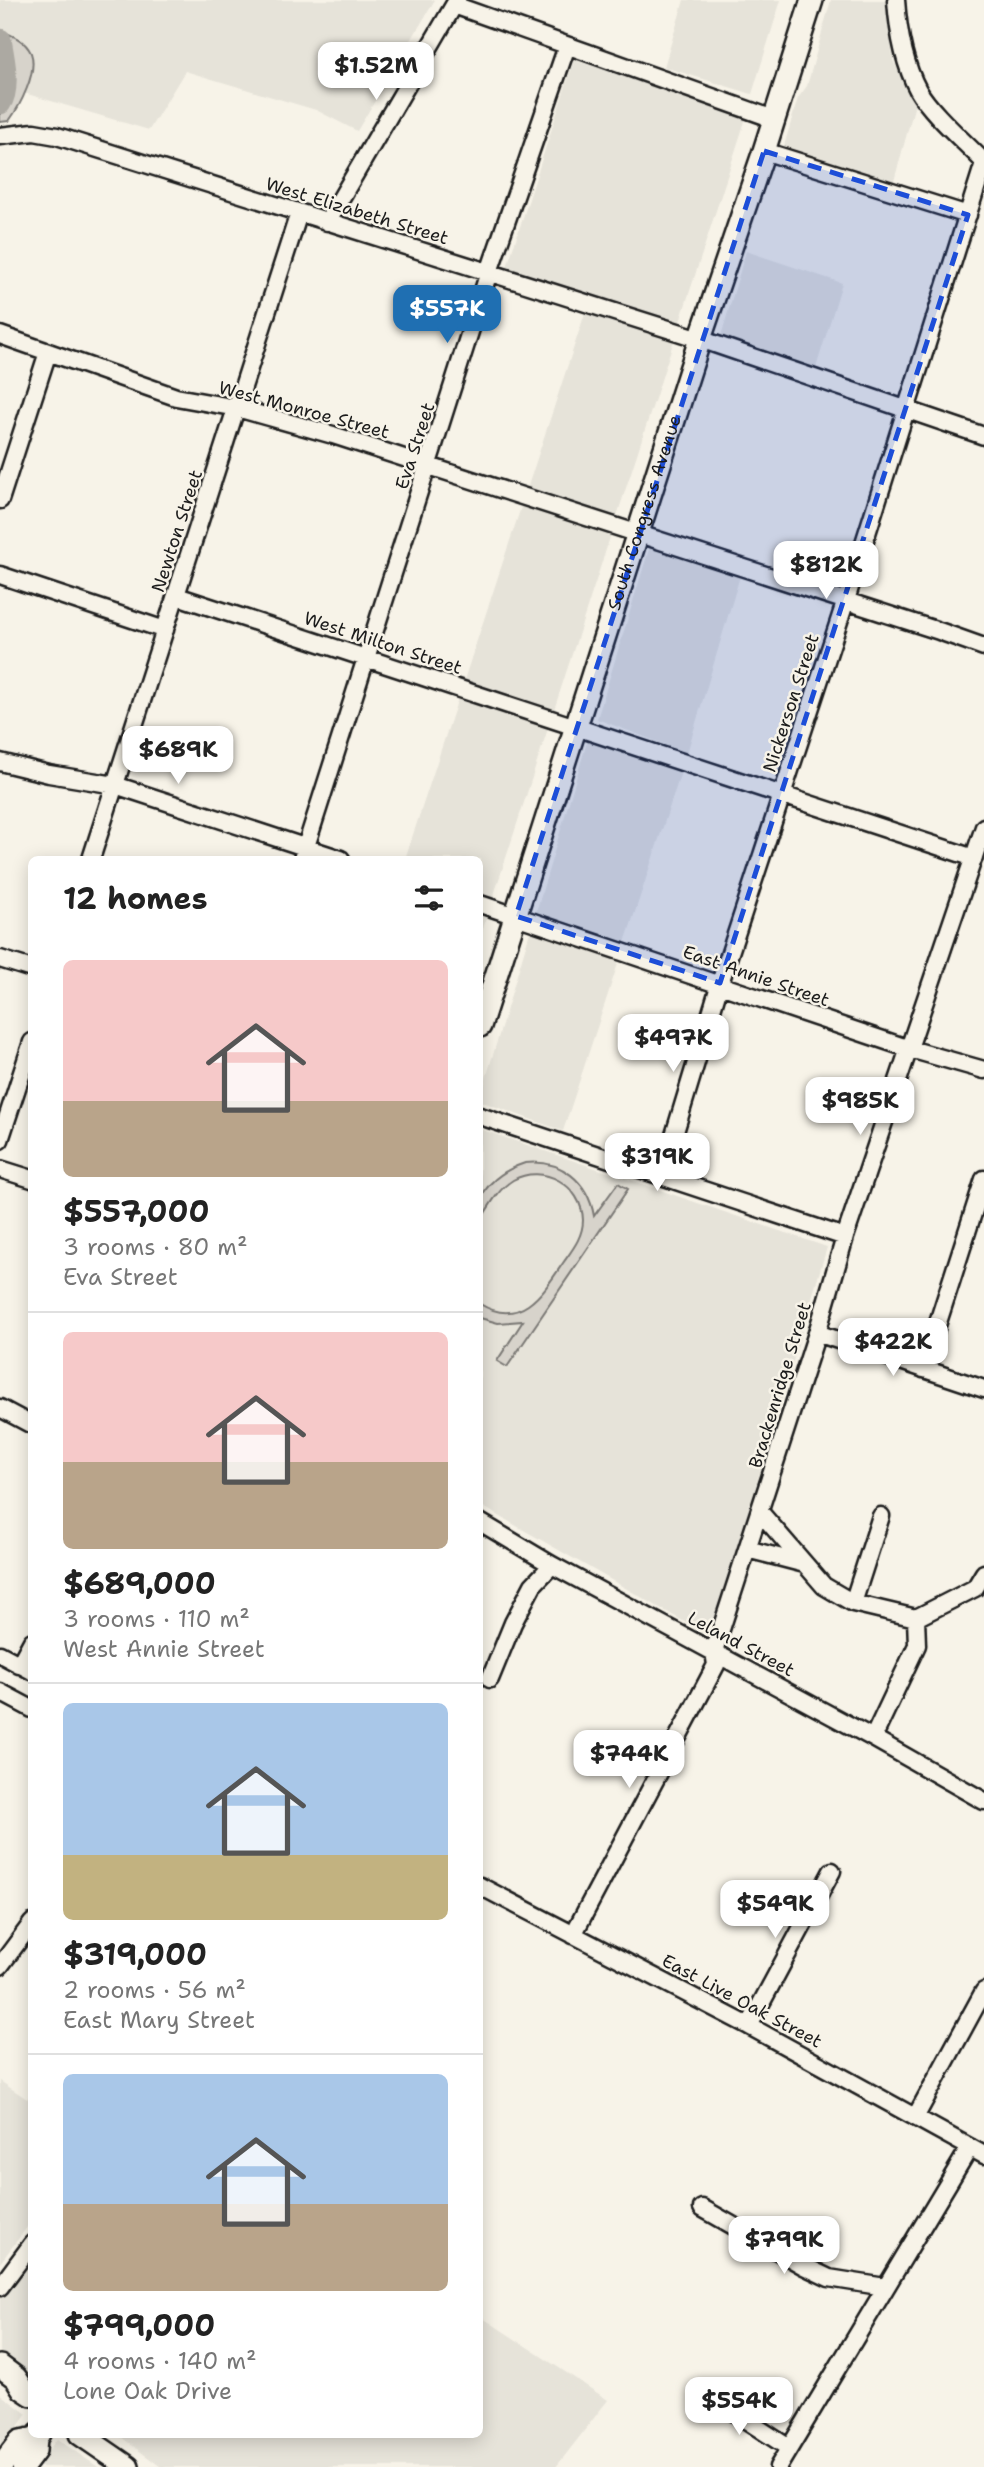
<!DOCTYPE html>
<html lang="en">
<head>
<meta charset="utf-8">
<style>
	:root { --surface:#fff; --page:#f6f6f6; --text:#222; --muted:#767676; --line:#e0e0e0; --accent:#1f6fb2 }
	body { margin:0; font-family:"Shantell Sans",sans-serif; background:var(--page); color:var(--text); height:100vh; display:flex; flex-direction:column; font-size:26px; white-space:nowrap }
	* { box-sizing:border-box; margin:0 }
	p { font-size:23px; color:var(--muted) }
	.icon { flex:none; width:38px; height:38px; fill:none; stroke:currentColor; stroke-width:2; stroke-linecap:round; stroke-linejoin:round }
	.map { position:relative; flex:1; overflow:hidden }
	.side { position:absolute; left:28px; top:856px; width:455px; height:1582px; display:flex; flex-direction:column; background:var(--surface); border-radius:10px; box-shadow:0 4px 18px #0003 }
	.side>* { flex:none }
	.price { position:absolute; translate:-50% -60px; padding:0 16px; border-radius:14px; background:#fff; color:#222; font-size:23px; line-height:46px; filter:drop-shadow(0 2px 4px #0008) }
	.price::after { content:''; position:absolute; left:50%; top:42px; width:21px; height:16px; margin-left:-10px; background:inherit; clip-path:polygon(0 0,100% 0,50% 100%) }
	.price.selected { background:var(--accent); color:#fff }
	ul { padding:0; list-style:none }
	li { display:grid; align-content:center; gap:14px; height:371px; padding:0 35px }
	li+li { border-top:2px solid var(--line) }
	li span { display:grid; place-items:center; height:217px; border-radius:10px; color:#555 }
	li>.icon { margin-inline-start:auto }
	span .icon { width:126px; height:126px; fill:#fffc; stroke-width:1 }
	li b { font-size:30px }
	h2 { display:flex; justify-content:space-between; align-items:center; height:84px; padding:0 35px; font-size:30px }
	.map>svg:first-child { display:block }
	.built { fill:#e6e3d9 }
	.green { fill:#d7d3cb; stroke:#7a7874; stroke-width:2 }
	.lines { fill:none; stroke-linecap:round; stroke-linejoin:round }
	.river { stroke:#aca9a2; stroke-width:23 }
	.minor-casing { stroke:#1c1c1c; stroke-width:21 }
	.major-casing { stroke:#1c1c1c; stroke-width:26 }
	.minor { stroke:#f7f3e8; stroke-width:16 }
	.major { stroke:#f7f3e8; stroke-width:21 }
	.marked { fill:#1d4ed8; fill-opacity:0.2; stroke:#1d4ed8; stroke-width:5; stroke-dasharray:14 9; stroke-linejoin:round }
	.labels { text-anchor:middle; dominant-baseline:central; stroke-width:5; stroke-linejoin:round; paint-order:stroke }
	.street-label { font-size:18px; fill:#1c1c1c; stroke:#f7f3e8 }
</style>
</head>
<body>
<div class="map">
<svg width="984" height="2467" viewBox="0 0 984 2467">
	<rect width="100%" height="100%" fill="#f7f3e8"/>
	<filter id="ink" filterUnits="userSpaceOnUse"><feTurbulence type="fractalNoise" baseFrequency=".0143" numOctaves="2"/><feDisplacementMap in="SourceGraphic" scale="14" xChannelSelector="R" yChannelSelector="G"/><feConvolveMatrix kernelMatrix="1 2 1 2 8 2 1 2 1" color-interpolation-filters="sRGB"/></filter>
	<g filter="url(#ink)">
		<!-- built -->
		<path class="built" d="M0,0H435L357,131L316,110L185,71L149,130L24,93L32,71L19,37L0,30Z
			M684,0H781L752,94L664,67Z
			M831,0H888L893,60L915,104L894,181L784,146L798,98L807,86Z
			M574,60L747,115L480,938V859H405L590,298L506,270Z
			M746,251L842,283L816,368L721,336Z
			M650,546L740,576L687,753L597,719Z
			M588,739L682,769L563,1131L480,1101V1098Z
			M480,1129L827,1247L711,1637L480,1505Z
			M0,2081L27,2099L32,2093L31,2222L0,2263Z
			M31,2254V2379L0,2356V2295Z
			M480,2316L608,2400L556,2467H161L117,2434H480Z
			M0,2394L27,2414L0,2451Z
			M57,2439L98,2467H36Z"/>
		<!-- green -->
		<path class="green" d="M0,30C12,35 25,40 31,53C38,72 20,106 9,121L0,122Z
			M525,1163C561,1159 588,1181 594,1216L618,1183L628,1189L507,1367L497,1361L523,1321L498,1323L480,1318V1304C521,1329 543,1293 563,1263C572,1250 583,1237 583,1220C582,1185 543,1163 513,1180C498,1189 489,1207 480,1221C479,1214 478,1205 481,1198C489,1180 507,1169 525,1163Z"/>
		<g class="lines">
			<!-- river -->
			<path class="river" d="M0,40C3,56 10,89 0,103"/>
			<defs>
				<path id="minor" d="M896,0C898,29 904,64 918,90C931,113 965,142 984,162
					M454,5L774,119
					M0,136L34,132L57,136L700,339L984,436
					M764,151L968,215
					M327,222L457,0
					M0,335L176,397L237,408L333,435L939,631L984,647
					M0,500L48,352
					M0,575L165,630
					M177,596L974,858
					M0,762L49,774L115,785L341,859
					M91,859L299,213
					M302,859L489,272L567,46
					M480,904L910,1049L984,1070
					M0,959L32,969
					M480,1116L845,1237
					M0,1140L32,1042
					M0,1169L32,1179
					M662,1175L720,983L846,600L984,163
					M817,1333L984,1389
					M923,1369L984,1179
					M0,1408L32,1425
					M760,1512L824,1586L853,1603L916,1618
					M480,1522L552,1565L873,1738L984,1801
					M747,1549L805,1564
					M853,1603L881,1516
					M0,1654L32,1671
					M19,1665L32,1641
					M490,1679L513,1623L533,1585L552,1565
					M0,1692L32,1709
					M873,1738L917,1645L916,1618L975,1588L984,1573
					M480,1886L749,2026L984,2155
					M573,1935L716,1665L714,1651L817,1333L845,1237L984,827
					M0,1966L32,1923
					M749,2026L832,1871
					M916,2116L984,1991
					M702,2208L804,2266L829,2278L885,2287
					M0,2287L32,2244
					M709,2396L789,2448
					M778,2467L970,2147"/>
				<g id="major">
					<path id="s1" d="M480,1026L700,339L764,151L812,0"/>
					<path d="M0,2366L16,2378L23,2389L32,2395"/>
					<path d="M80,2434L128,2467"/>
					<path d="M0,2467L20,2441L36,2438"/>
					<path d="M23,2467L35,2451L36,2438L39,2434"/>
				</g>
			</defs>
			<!-- minor casing -->
			<use href="#minor" class="minor-casing"/>
			<!-- major casing -->
			<use href="#major" class="major-casing"/>
			<!-- minor -->
			<use href="#minor" class="minor"/>
			<!-- major -->
			<use href="#major" class="major"/>
		</g>
	</g>
	<!-- marked area -->
	<path class="marked" d="M764,151L968,215L720,983L516,916Z"/>
	<g class="labels">
		<!-- street labels -->
		<g class="street-label">
			<text transform="translate(357 211) rotate(17)">West Elizabeth Street</text>
			<text transform="translate(304 410) rotate(15)">West Monroe Street</text>
			<text transform="translate(415 446) rotate(-72)">Eva Street</text>
			<text stroke="none"><textPath href="#s1" startOffset="539">South Congress Avenue</textPath></text>
			<text transform="translate(177 531) rotate(-72)">Newton Street</text>
			<text transform="translate(383 643) rotate(18)">West Milton Street</text>
			<text transform="translate(791 703) rotate(-72)">Nickerson Street</text>
			<text transform="translate(756 976) rotate(19)">East Annie Street</text>
			<text transform="translate(780 1385) rotate(-73)">Brackenridge Street</text>
			<text transform="translate(741 1644) rotate(28)">Leland Street</text>
			<text transform="translate(742 2001) rotate(28)">East Live Oak Street</text>
		</g>
	</g>
</svg>
<b class="price" style="left:376px;top:102px">$1.52M</b>
<b class="price selected" style="left:447px;top:345px">$557K</b>
<b class="price" style="left:826px;top:601px">$812K</b>
<b class="price" style="left:178px;top:786px">$689K</b>
<b class="price" style="left:673px;top:1074px">$497K</b>
<b class="price" style="left:860px;top:1137px">$985K</b>
<b class="price" style="left:657px;top:1193px">$319K</b>
<b class="price" style="left:893px;top:1378px">$422K</b>
<b class="price" style="left:629px;top:1790px">$744K</b>
<b class="price" style="left:775px;top:1940px">$549K</b>
<b class="price" style="left:784px;top:2276px">$799K</b>
<b class="price" style="left:739px;top:2437px">$554K</b>
<section class="side">
<h2>12 homes<svg class="icon" aria-label="filters" viewBox="0 0 24 24"><path d="M4 7h16M4 17h16"/><circle cx="9" cy="7" r="2"/><circle cx="15" cy="17" r="2"/></svg></h2>
<ul>
<li><span style="background:linear-gradient(#f6c9c9 65%,#b9a48a 0)"><svg class="icon" aria-label="home" viewBox="0 0 24 24"><path d="M3 11l9-7 9 7M6 9v11h12V9"/></svg></span><div><b>$557,000</b><p>3 rooms · 80 m²</p><p>Eva Street</p></div></li>
<li><span style="background:linear-gradient(#f6c9c9 60%,#b9a48a 0)"><svg class="icon" aria-label="home" viewBox="0 0 24 24"><path d="M3 11l9-7 9 7M6 9v11h12V9"/></svg></span><div><b>$689,000</b><p>3 rooms · 110 m²</p><p>West Annie Street</p></div></li>
<li><span style="background:linear-gradient(#a9c7e8 70%,#c2b280 0)"><svg class="icon" aria-label="home" viewBox="0 0 24 24"><path d="M3 11l9-7 9 7M6 9v11h12V9"/></svg></span><div><b>$319,000</b><p>2 rooms · 56 m²</p><p>East Mary Street</p></div></li>
<li><span style="background:linear-gradient(#a9c7e8 60%,#b9a48a 0)"><svg class="icon" aria-label="home" viewBox="0 0 24 24"><path d="M3 11l9-7 9 7M6 9v11h12V9"/></svg></span><div><b>$799,000</b><p>4 rooms · 140 m²</p><p>Lone Oak Drive</p></div></li>
</ul>
</section>
</div>
</body>
</html>
